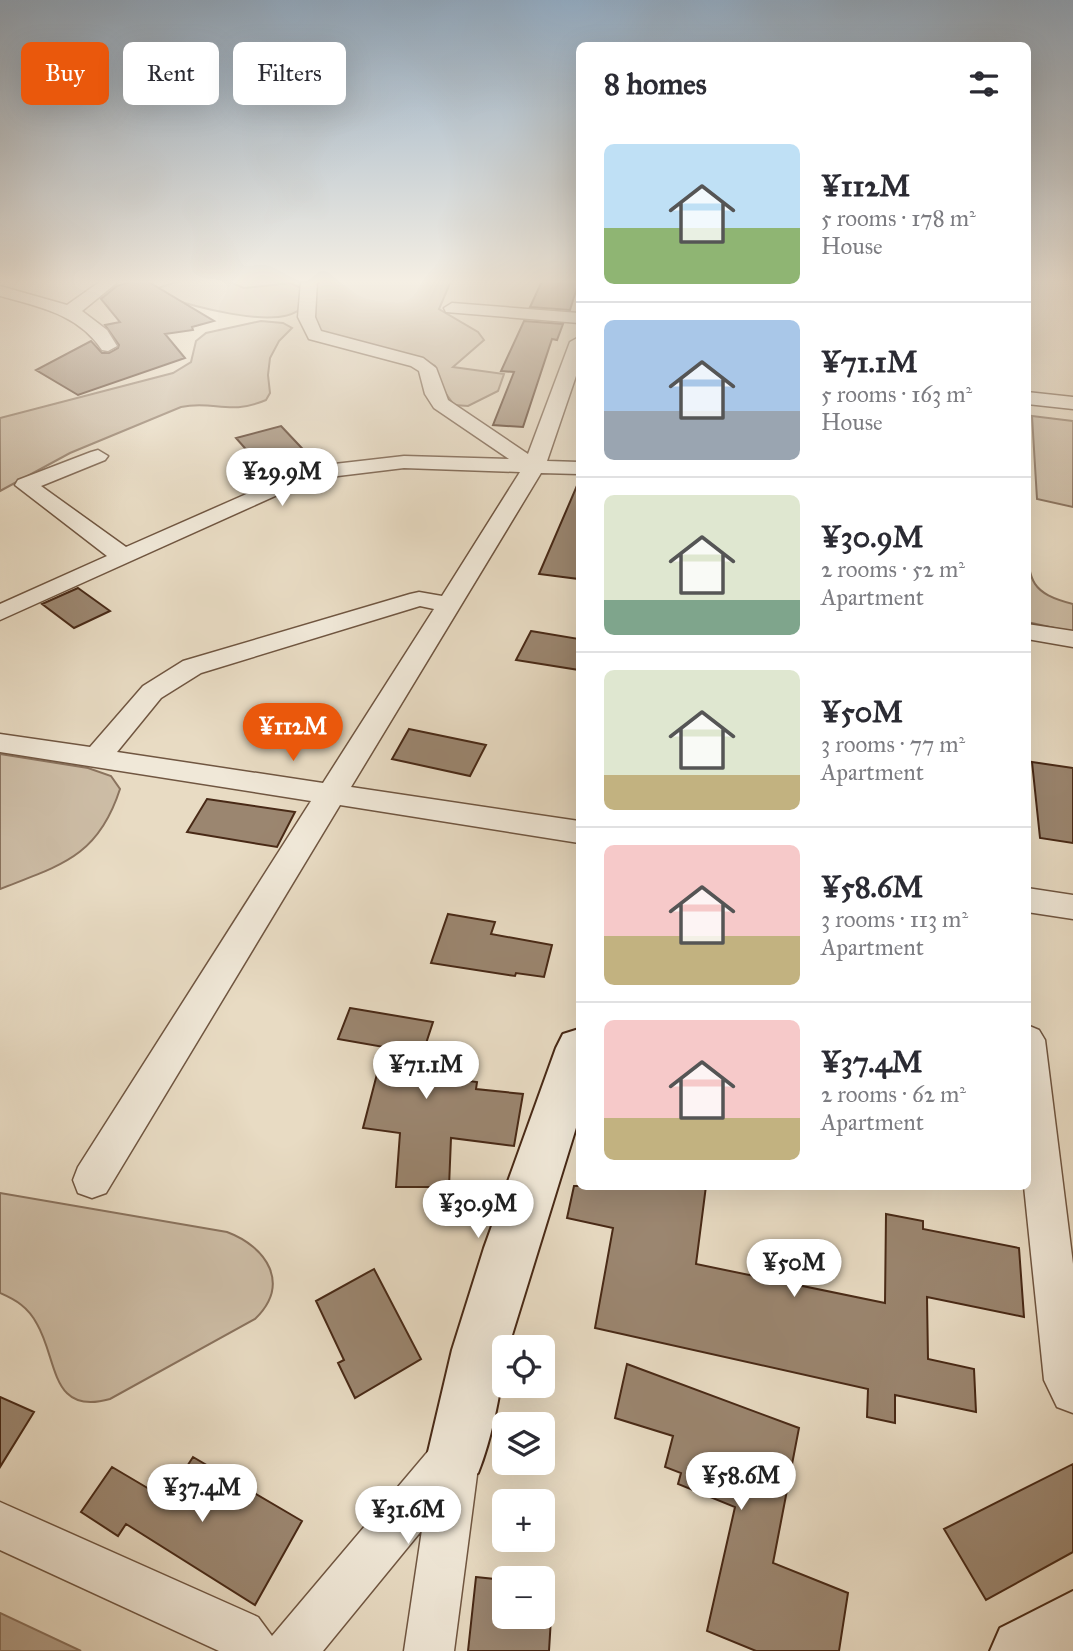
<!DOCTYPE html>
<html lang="en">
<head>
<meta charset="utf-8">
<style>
	:root { --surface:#fff; --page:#f7f7f7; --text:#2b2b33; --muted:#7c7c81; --line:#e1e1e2; --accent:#ea580c }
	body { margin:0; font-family:"IM FELL Great Primer",serif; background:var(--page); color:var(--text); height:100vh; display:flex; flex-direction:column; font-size:26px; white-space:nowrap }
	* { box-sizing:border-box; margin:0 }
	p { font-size:23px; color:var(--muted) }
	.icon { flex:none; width:38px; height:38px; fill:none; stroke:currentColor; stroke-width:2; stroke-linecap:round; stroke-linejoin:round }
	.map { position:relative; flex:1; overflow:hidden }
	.drawer { position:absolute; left:576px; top:42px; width:455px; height:1148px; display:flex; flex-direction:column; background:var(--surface); border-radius:10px; box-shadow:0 7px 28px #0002 }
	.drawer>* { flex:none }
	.hud { position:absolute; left:21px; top:42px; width:450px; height:63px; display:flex; gap:14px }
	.fabs { position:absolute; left:492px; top:1335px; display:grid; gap:14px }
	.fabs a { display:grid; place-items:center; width:63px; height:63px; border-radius:10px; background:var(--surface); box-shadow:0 7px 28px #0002; font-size:35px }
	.price { position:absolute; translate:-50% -60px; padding:0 16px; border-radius:24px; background:#fff; color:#222; font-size:23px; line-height:46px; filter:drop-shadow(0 2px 4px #0008) }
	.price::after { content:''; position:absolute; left:50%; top:42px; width:21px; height:16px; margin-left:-10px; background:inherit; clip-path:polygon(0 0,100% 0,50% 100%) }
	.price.on { background:var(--accent); color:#fff }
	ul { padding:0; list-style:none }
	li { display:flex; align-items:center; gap:21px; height:175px; padding:0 28px }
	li+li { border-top:2px solid var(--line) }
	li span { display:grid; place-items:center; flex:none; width:196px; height:140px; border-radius:10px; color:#555 }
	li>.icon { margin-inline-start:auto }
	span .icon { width:84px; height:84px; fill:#fffc; stroke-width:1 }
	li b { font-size:30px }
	h2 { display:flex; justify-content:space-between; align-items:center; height:84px; padding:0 28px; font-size:30px }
	.pill { padding:0 24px; border-radius:10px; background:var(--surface); box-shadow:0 7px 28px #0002; font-size:24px; line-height:63px }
	.pill.on { background:var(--accent); color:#fff }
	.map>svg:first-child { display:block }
	.green { fill:#cdbda6; stroke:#8a735e; stroke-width:2 }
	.water { fill:#b29e88; stroke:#886f5a; stroke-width:2 }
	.building { fill:#9b8670; stroke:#482916; stroke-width:2 }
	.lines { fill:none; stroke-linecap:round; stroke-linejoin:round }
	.street-casing { stroke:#705641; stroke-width:3 }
	.secondary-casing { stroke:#482916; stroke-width:4 }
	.street { fill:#f0e8d8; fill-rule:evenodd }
	.secondary { fill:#f0e8d8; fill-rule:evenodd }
</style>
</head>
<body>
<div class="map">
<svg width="1073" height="1651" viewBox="0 0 1073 1651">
	<rect width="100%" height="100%" fill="#e8dbc3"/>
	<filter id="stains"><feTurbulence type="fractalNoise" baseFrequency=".00286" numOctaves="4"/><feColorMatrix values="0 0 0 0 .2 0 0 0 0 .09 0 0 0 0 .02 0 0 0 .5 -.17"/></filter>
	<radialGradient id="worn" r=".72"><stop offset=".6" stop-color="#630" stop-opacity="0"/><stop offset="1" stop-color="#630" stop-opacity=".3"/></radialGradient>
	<!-- green -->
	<path class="green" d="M179,281H227L244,288L291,283L301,288L300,309C276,331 186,304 158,295L155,289Z
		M316,281H451L439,309L478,332L484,340L453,367L504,374L498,391L468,406L454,405L439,384L435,366L423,359L322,333L314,321Z
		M261,321L283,323L292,328L279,341L270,358L268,375L270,393L266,400C229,416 214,400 181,407L70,453L0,491V418L173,373L191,362L196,341L206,333Z
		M1032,416L1073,421V507L1037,499Z
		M1027,542C1029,582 1031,593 1073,604V632L1027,622Z
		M0,754L88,768L111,776L120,789C98,857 61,865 0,889Z
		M0,1193L227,1232C267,1247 291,1284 255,1319L110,1399C50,1416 58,1360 37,1324C28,1307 16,1300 0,1293Z"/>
	<!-- water -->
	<path class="water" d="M0,1613L81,1651H0Z"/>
	<!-- building -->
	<path class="building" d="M133,281H147L214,321L192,327L193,330L165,334L185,358L78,395L36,370L91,341L102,353H109L118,348L119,345L105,325L120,322L101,299L117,286Z
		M542,281H579L570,310L530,307Z
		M524,321L563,324L557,340L552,339L523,427L493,425L514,372L501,371Z
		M281,426L314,461L273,480L236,438Z
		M579,481V579L539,574Z
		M78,588L110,611L74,628L42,604Z
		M531,631L579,639V670L516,660Z
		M409,729L486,745L470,776L392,759Z
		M1032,762L1073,768V843L1040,838Z
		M207,799L295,812L277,847L187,832Z
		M448,914L495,922L491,934L552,945L544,977L516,973L515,976L431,963Z
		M350,1008L433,1022L416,1074L477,1082L476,1089L523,1094L514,1146L451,1138L449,1187H396L400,1133L363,1128L384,1047L338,1039Z
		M574,1186H706L696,1264L885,1303L886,1214L923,1221V1229L1019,1248L1024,1317L927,1297L928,1359L974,1369L976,1412L895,1395V1423L867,1417L868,1389L595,1328L613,1228L567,1218Z
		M374,1269L421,1359L355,1398L338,1363L344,1360L316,1301Z
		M627,1364L799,1428L773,1563L848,1593L839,1651H756L707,1631L735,1507L678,1484L681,1473L665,1467L673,1436L615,1418Z
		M0,1397L34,1412L0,1467Z
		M193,1457L302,1521L255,1605L126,1524L118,1536L81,1512L112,1467L156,1493L163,1483L173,1488Z
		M1073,1464V1552L986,1600L944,1529Z
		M476,1577L504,1580V1617H542V1584L553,1585L549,1651H468Z"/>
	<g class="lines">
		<defs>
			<path id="street" d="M101,281H119L82,311L107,330L117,346L108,351L102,350C78,314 40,307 0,296V286L67,305Z
				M301,281H317L315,317L321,331L423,358L436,368L448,400L528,454L570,342L579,337V367L547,461L579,462V474L541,473L351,787L579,821V843L340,805L106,1193L92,1198L78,1193L73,1180L78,1167L311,801L0,752V734L90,747L143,686L183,661L410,594L419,592L442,596L520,472L404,468L313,479L0,620V604L107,556L15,485L18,480L91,452L98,450L108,456L105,460L41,486L126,547L308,467L404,456L509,459L434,408L425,394L419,371L411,366L309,339L298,317ZM420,606L434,609L323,783L117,752L161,698L201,673Z
				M452,303L579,313V323L446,312L444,308Z
				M1027,392L1073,397V409L1027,404Z
				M1027,624L1073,631V647L1027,639Z
				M1027,888L1073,895V919L1027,912Z
				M1027,1025L1039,1030L1045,1040L1073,1264V1413L1057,1407L1044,1380L1024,1186H1027Z
				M457,1429L473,1436L480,1452L454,1651H404L422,1530L323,1651H219L0,1550V1502L258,1617L272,1636L441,1436Z"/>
			<path id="secondary" d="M579,1029V1118L508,1348H504C504,1382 491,1441 478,1473L457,1481L436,1473L428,1452L452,1350L484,1248L556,1048L563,1034Z
				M1073,1591V1651H990L1000,1628Z"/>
		</defs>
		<!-- street casing -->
		<use href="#street" class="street-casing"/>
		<!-- secondary casing -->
		<use href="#secondary" class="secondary-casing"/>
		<!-- street -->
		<use href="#street" class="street"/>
		<!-- secondary -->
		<use href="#secondary" class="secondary"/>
	</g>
	<!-- sky -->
	<linearGradient id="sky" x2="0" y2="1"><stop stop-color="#92abc2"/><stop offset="0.55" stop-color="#f5efe4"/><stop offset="1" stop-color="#f5efe4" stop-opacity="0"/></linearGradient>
	<rect width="1073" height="512" fill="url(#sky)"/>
	<rect width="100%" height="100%" filter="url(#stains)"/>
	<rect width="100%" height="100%" fill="url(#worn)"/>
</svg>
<div class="fabs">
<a><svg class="icon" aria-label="locate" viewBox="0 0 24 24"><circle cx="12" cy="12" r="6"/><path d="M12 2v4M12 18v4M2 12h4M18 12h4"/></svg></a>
<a><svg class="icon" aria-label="layers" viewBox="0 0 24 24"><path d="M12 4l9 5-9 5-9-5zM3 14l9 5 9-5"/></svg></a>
<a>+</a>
<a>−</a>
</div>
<b class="price" style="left:282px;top:508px">¥29.9M</b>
<b class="price on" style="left:293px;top:763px">¥112M</b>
<b class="price" style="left:426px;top:1101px">¥71.1M</b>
<b class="price" style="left:478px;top:1240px">¥30.9M</b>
<b class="price" style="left:794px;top:1299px">¥50M</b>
<b class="price" style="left:741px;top:1512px">¥58.6M</b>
<b class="price" style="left:202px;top:1524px">¥37.4M</b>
<b class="price" style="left:408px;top:1546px">¥31.6M</b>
<div class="hud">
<a class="pill on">Buy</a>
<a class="pill">Rent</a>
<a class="pill">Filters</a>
</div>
<section class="drawer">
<h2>8 homes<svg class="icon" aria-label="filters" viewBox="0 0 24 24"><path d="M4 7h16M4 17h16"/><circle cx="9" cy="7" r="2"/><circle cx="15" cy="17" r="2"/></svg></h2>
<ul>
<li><span style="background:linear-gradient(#bfe0f5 60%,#8fb573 0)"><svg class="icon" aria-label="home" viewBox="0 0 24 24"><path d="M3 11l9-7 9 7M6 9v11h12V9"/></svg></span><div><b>¥112M</b><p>5 rooms · 178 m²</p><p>House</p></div></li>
<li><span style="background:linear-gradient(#a9c7e8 65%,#9aa5b1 0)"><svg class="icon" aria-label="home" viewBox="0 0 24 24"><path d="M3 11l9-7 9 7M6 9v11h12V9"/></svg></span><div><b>¥71.1M</b><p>5 rooms · 163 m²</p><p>House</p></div></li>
<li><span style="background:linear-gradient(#dfe7d0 75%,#7fa58c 0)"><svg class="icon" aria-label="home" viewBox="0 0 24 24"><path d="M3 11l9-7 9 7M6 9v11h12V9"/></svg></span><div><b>¥30.9M</b><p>2 rooms · 52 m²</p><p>Apartment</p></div></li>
<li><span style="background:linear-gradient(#dfe7d0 75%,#c2b280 0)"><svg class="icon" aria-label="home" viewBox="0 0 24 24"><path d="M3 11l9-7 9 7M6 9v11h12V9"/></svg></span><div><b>¥50M</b><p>3 rooms · 77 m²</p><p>Apartment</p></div></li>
<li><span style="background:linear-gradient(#f6c9c9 65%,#c2b280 0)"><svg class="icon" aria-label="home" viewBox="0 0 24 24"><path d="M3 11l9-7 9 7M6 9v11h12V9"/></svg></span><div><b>¥58.6M</b><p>3 rooms · 113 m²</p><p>Apartment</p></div></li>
<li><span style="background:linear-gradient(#f6c9c9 70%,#c2b280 0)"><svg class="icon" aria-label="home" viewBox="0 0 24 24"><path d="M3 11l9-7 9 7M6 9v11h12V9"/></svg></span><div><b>¥37.4M</b><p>2 rooms · 62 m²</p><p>Apartment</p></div></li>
</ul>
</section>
</div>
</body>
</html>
